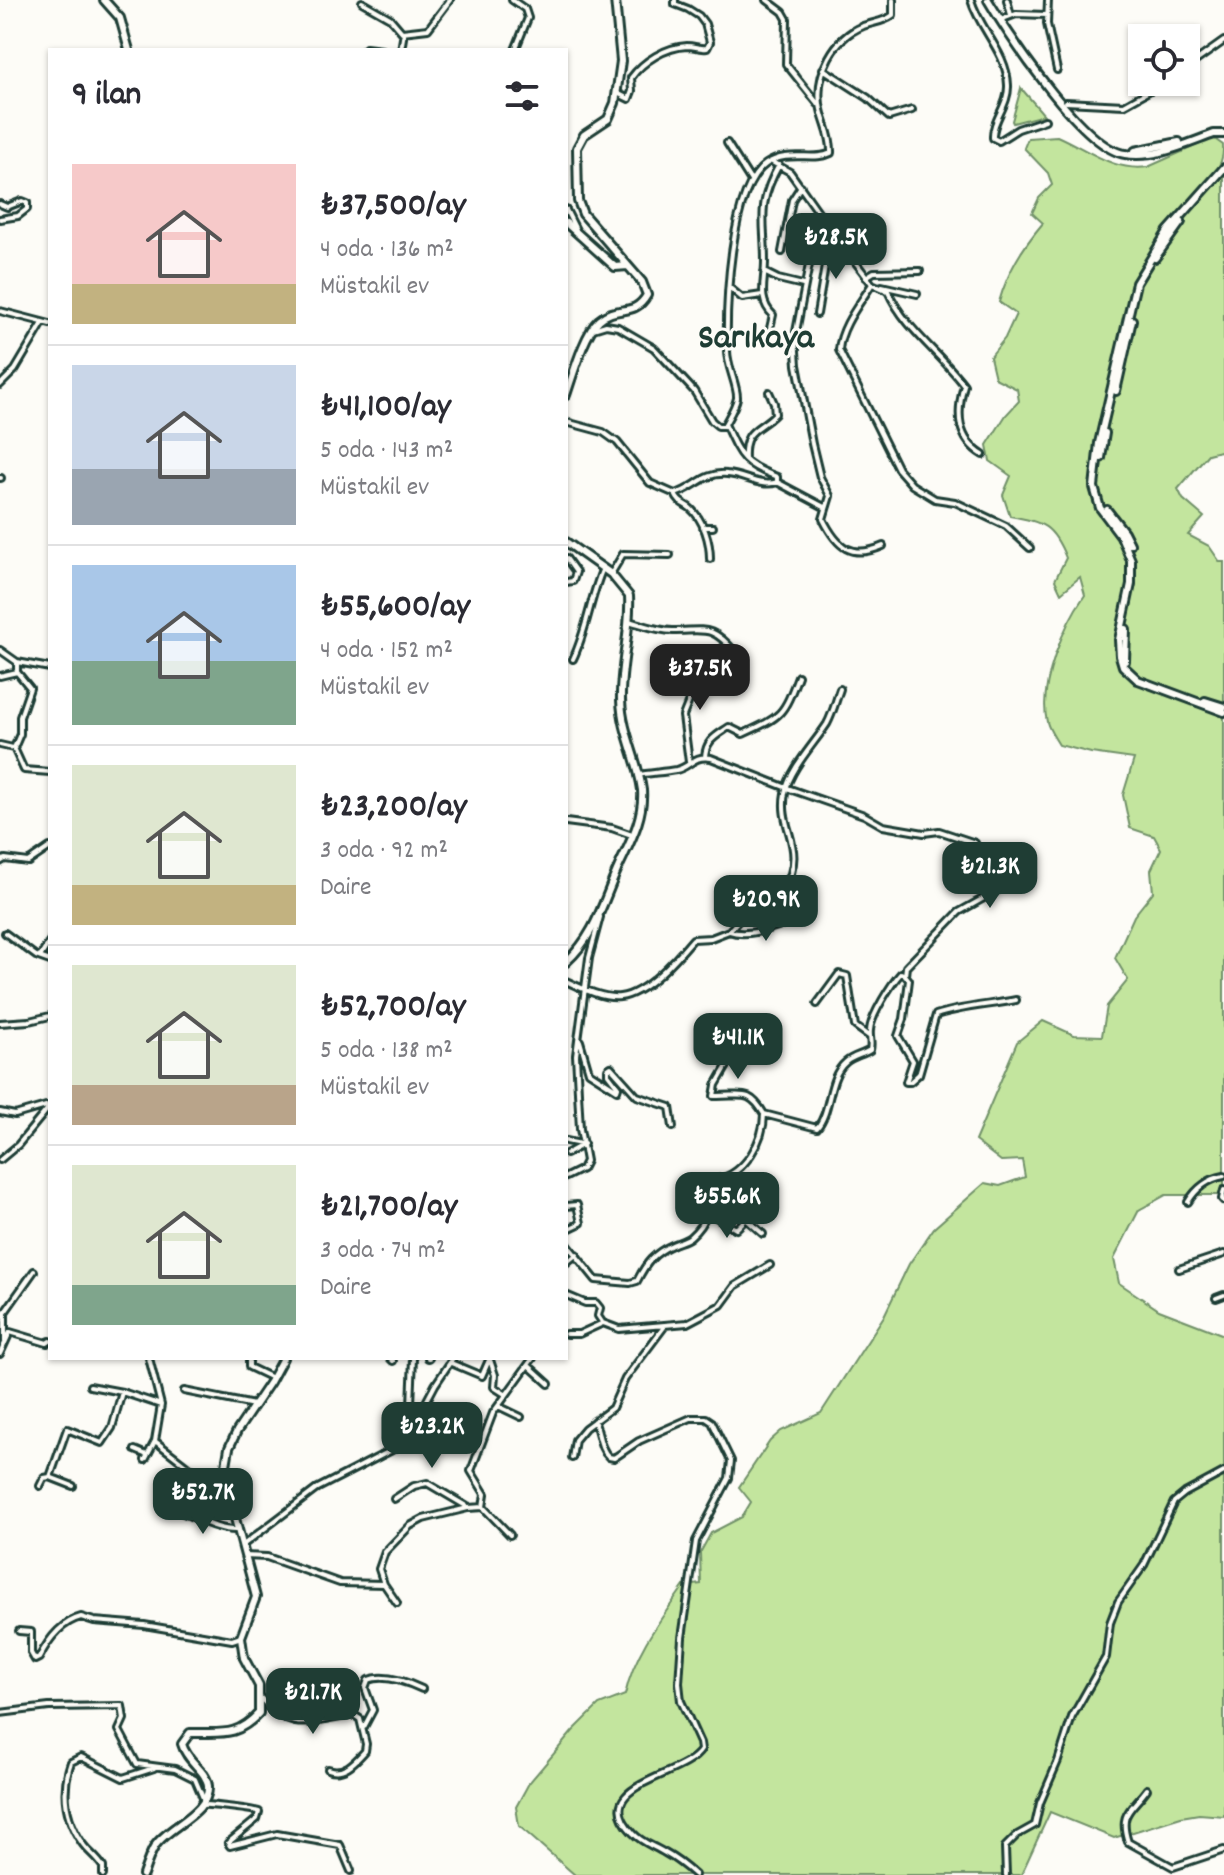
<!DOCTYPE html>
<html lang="tr">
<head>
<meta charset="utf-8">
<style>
	:root { --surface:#fff; --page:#f2f2f3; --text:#2b2b33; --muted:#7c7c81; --line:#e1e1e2; --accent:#1f3d34 }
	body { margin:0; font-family:Dekko,sans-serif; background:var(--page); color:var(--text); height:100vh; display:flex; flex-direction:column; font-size:30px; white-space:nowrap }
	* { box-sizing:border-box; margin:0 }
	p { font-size:26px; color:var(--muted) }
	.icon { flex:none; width:44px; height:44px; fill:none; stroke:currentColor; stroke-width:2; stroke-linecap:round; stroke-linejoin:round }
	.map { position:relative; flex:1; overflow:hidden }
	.panel { position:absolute; left:48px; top:48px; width:520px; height:1312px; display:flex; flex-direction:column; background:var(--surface); border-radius:0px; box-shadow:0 2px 6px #0004 }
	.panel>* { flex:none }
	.tools { position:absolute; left:1128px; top:24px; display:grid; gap:16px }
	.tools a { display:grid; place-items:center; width:72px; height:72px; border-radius:0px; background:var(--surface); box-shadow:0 2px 6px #0004; font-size:40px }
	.price { position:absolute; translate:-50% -68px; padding:0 18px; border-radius:16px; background:var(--accent); color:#fff; font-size:26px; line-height:52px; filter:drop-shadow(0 2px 4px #0008) }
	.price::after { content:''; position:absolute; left:50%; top:48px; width:24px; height:18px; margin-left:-12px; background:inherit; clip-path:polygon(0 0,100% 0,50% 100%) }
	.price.current { background:#222; color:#fff }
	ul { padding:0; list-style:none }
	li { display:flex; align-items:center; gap:24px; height:200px; padding:0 24px }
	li+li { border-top:2px solid var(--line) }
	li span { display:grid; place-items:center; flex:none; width:224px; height:160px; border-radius:0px; color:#555 }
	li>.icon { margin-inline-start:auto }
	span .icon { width:96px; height:96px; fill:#fffc; stroke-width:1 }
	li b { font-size:34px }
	h2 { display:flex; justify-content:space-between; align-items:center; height:96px; padding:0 24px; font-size:34px }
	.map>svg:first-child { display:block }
	.green { fill:#c3e59e; stroke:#719169; stroke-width:2 }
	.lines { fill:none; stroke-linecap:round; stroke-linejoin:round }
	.street-casing { stroke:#1f3d34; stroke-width:10 }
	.secondary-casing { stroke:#1f3d34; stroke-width:12 }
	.street { stroke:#fdfcf7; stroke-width:4 }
	.secondary { stroke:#fdfcf7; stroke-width:6 }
	.labels { text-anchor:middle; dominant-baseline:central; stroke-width:6; stroke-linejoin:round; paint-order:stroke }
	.quarter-label { font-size:36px; font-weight:bold; fill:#1f3d34; stroke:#fdfcf7 }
</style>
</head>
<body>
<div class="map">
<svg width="1224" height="1875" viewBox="0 0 1224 1875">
	<rect width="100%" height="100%" fill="#fdfcf7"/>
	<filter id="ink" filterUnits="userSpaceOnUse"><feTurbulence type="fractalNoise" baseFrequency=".0125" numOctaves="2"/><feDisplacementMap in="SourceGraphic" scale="16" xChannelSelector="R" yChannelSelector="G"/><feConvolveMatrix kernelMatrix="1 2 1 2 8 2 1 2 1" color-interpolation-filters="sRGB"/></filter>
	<g filter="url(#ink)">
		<!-- green -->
		<path class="green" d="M1021,88L1044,115L1013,123L1012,121Z
			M1057,136C1087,149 1113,172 1148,167L1213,138L1223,145C1224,156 1221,164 1215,173L1224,176V450L1208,454L1178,489L1183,499L1204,517L1188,535L1209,546L1220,562H1224V1195H1166L1139,1210L1114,1259L1119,1283L1159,1310L1224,1335V1816L1199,1814L1181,1817L1114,1838L1050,1812L1021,1875H575L519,1826L516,1807L529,1783L573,1731L599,1705L625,1695C634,1654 660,1620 684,1586L701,1584L700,1553L711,1533L742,1517L751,1502L739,1487L770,1441L781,1431L821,1413L884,1316L909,1264L934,1228L985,1183L1000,1186L1025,1177L1022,1160L1001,1161L975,1141L1017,1042L1043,1021L1074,1035L1102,1036L1107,1006L1128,980L1115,958L1134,916L1153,892L1151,870L1161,849L1154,836L1130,828L1123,795L1134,759L1091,753L1059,745C1055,738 1049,730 1047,722C1038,686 1064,624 1085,595L1080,577L1061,593L1055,580L1066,558C1053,525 1043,522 1010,516L1003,495L1011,476L990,461L987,445L1006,415L1019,401L1017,389L995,378L990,357L1005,338L1016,314L999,302C1008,271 1022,248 1043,223L1032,213L1039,198L1052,185L1048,173L1024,148L1028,138Z"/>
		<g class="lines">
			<defs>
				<path id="street" d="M512,0L525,9L528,18L515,50
					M767,0L783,12L787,19L786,64L818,104
					M971,0C980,30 1007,53 1008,85C1009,105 992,120 993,138L999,141L1018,129L1045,120
					M1007,0L1011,15
					M1048,0L1047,24L1057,70
					M362,2L390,18L402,32L428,29L450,0
					M1003,19L1016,14L1047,15
					M364,50L366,48L382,50
					M401,50L404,32
					M1186,68L1224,41
					M823,69L868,98L889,117L912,110
					M617,93L629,99L632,91L631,78C643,61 666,47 687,46C695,46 699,49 707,48L710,42L705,24L699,16L688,9L675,4V0
					M1066,102L1124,105L1165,82
					M727,143L751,181
					M772,162L790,172L819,213L795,337L797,365L812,444L820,477L830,496L823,519C837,547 851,560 883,546
					M0,204L7,207L22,201L27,203V209L18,216L0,219
					M566,210L576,230
					M820,215L872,284C859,305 841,326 839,350L898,469L912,485L935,499L955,502L1006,526L1030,548
					M782,252L792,200L801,186
					M764,272L778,279L803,285
					M866,277L874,272L920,271
					M872,284L888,291C904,328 941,354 964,385C956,414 957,439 983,455
					M882,286L917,294
					M730,288L742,298L762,295
					M0,311L50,324
					M817,314L825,266L835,238
					M593,329L606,325L618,327L654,348L694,391L712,421L718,426H724C728,418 735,408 737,398C738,387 727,366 727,351C726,307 729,190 766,164C788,149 814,162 831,153C832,135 822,121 820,104C816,73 833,38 863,26C874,22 884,22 893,15V0
					M768,337L773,315C757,300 765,282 765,262C765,220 756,206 779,165
					M0,385L15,370L43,323
					M566,422L603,432L617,442L650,483L675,494C695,489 703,472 727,474C744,475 761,488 777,482V477C742,464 740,457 725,424
					M745,459C743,428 760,430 775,414L774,403L769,392
					M0,478H1
					M777,482L826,508
					M675,494C679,503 683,503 690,508C704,520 710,542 710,559
					M703,527H713
					M566,558L576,572L573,581L566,582
					M611,574L623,554L670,555
					M629,621C643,625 658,631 673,631C705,631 711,624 735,652
					M0,650L17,662L50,668
					M573,659C587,630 590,598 603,568
					M17,662V672L30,688L20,717V734L14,748L24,770L50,772
					M0,676L17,672
					M0,745L13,748
					M705,757C706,740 716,736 729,727L743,734C782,716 783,716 798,676
					M689,762L683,716L695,686L710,659
					M638,775C651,773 664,772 676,770C691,767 692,755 711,758L787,788L864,815L883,826L924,833L939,831L975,843
					M566,822L612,828L632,835
					M0,862L5,859L28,862L50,847
					M729,931C750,939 781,924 802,918
					M5,933L36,956L50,961
					M40,957L50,941
					M566,981C581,988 603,999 620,997C646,994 677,958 693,939L711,938L729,931L757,900L784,890C808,845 778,831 785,793C790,769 814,744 827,724C833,713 836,700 840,689
					M1016,1000C991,1005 959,1007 936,1015L919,1074L910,1082H906L913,1061L898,1036L904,1019L909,980L905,975L906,967L959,912L1000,889L1009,878L1018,874L1019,867
					M817,1004L839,974L847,976L855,1026L870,1037
					M0,1023L29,1021L50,1016
					M737,1035L731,1059L716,1085L714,1096C741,1097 749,1088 764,1114
					M580,1041L589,1072L617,1090L618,1087L608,1074V1069L611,1067L637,1096L670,1107L673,1127
					M0,1112L15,1115L46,1106
					M566,1141L581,1144
					M566,1154L584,1144
					M0,1160L18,1145L50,1106
					M566,1177L582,1169L586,1161L580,1129L576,1055L589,958L600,917
					M1224,1190L1222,1199L1224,1201
					M1188,1202C1197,1187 1208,1179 1224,1176
					M566,1206L577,1205L581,1223L566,1230
					M707,1212L736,1229L746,1219L763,1234
					M566,1243L596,1280L630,1283L637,1281C646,1263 654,1253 672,1245C678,1242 685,1241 690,1237C707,1223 713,1199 718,1179C745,1174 764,1140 764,1114L817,1128C832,1110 827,1078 846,1062C853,1056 862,1055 870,1050C872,1042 869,1038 870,1030C871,1016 891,984 901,973L905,975
					M566,1263L577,1254
					M1179,1269L1224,1254
					M566,1295L585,1303H596L600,1308L598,1316L602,1322
					M1216,1298L1224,1295
					M566,1334H579L603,1323L619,1329L687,1323L721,1305L735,1286L770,1265
					M5,1342V1312L34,1271
					M0,1354L10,1332L47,1343L50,1341
					M249,1358V1367L272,1378
					M390,1358L393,1361
					M428,1358H429
					M490,1360L495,1375L494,1387L505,1394
					M451,1363L482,1376L489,1360
					M528,1365L549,1384
					M90,1386L122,1392L161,1405
					M184,1391L254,1405
					M498,1406L521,1417
					M594,1421C600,1433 599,1448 609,1457L614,1458L639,1441L691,1418H706L712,1422L731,1461L729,1478L696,1541L682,1638L679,1683L681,1701L700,1743L701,1750C684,1778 586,1784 633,1833C642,1843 654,1846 665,1853C676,1859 686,1867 695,1875
					M410,1428L413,1358
					M155,1441L191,1469L224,1477
					M135,1450L147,1455
					M572,1458L575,1440L585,1428L612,1408L625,1379L664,1327
					M145,1460L155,1441L161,1405L149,1358
					M40,1486L44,1478L50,1477
					M73,1486L50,1477L67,1429L102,1443L112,1428L122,1392
					M394,1499L414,1486L427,1483L466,1506
					M172,1509C193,1515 215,1531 237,1530
					M510,1535L483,1507L485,1494L471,1471L493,1413L533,1358
					M243,1545L318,1488L392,1450L406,1440L435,1385L453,1358
					M245,1556L267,1557L340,1583L384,1584
					M397,1603L384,1584L379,1569L385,1552L410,1526L423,1519L468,1508L483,1507
					M19,1631L31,1632V1653L35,1660L39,1658C48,1640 62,1622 81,1617L94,1621L144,1625L232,1640L241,1637
					M261,1698C291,1736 312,1720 354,1715L360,1719L366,1744L365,1751C355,1762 344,1775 328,1769
					M0,1713L49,1707L122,1706L124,1719L119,1730L137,1764L175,1769L195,1779L203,1798
					M364,1727L373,1710L365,1688L368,1680C384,1674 407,1682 422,1689
					M1147,1789C1132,1810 1118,1812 1128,1842L1173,1867L1224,1850
					M203,1805C207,1804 256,1810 259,1812L257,1819L228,1843L230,1846L277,1834L340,1845L351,1871
					M103,1875V1867C97,1857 88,1852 82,1843C64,1817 61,1791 71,1762L81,1757L123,1778L154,1768
					M1006,1875L1005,1847L1017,1835L1035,1825L1040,1803L1058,1761L1072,1717L1106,1657L1110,1623L1118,1602L1144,1565L1174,1502L1185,1493L1224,1472"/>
				<path id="secondary" d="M104,0L120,18L129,50
					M988,0C1009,36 1084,149 1125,154C1155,159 1186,144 1214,134H1224
					M1135,151L1179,142
					M1224,168L1168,231L1136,283L1099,443L1094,487L1100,508L1121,536L1131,560V584L1119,640L1120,656L1123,666L1138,680L1224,712
					M566,223L615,267L628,266
					M1155,258L1181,222
					M1116,391L1132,320
					M566,395C573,375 584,334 599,320C617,304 634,318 647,295L642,282L583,214L578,201L577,148L584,135L608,119L615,103L621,61L615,0
					M1101,458L1105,433
					M1107,510L1124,532L1130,544
					M566,542L611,574L629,596C631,631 620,666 621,700C622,732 638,760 642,790C644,818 630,842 619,866C603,901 596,935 566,962
					M1125,661L1126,629
					M1205,701L1224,707
					M143,1875C146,1866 150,1854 155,1846C168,1826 210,1813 208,1786C207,1771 187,1762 182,1744L190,1733C221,1732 236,1738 259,1713V1686L244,1658L241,1637L256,1597L224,1477L229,1448L237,1431L270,1382L283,1358"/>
			</defs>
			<!-- street casing -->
			<use href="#street" class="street-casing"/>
			<!-- secondary casing -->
			<use href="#secondary" class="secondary-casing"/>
			<!-- street -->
			<use href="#street" class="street"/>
			<!-- secondary -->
			<use href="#secondary" class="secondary"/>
		</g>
	</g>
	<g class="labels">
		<!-- quarter labels -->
		<g class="quarter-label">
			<text x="756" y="340">Sarıkaya</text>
		</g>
	</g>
</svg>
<div class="tools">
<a><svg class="icon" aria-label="locate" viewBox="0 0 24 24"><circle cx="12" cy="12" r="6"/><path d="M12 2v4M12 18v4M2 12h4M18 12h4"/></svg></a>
</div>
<b class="price" style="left:836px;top:281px">₺28.5K</b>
<b class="price current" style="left:700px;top:712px">₺37.5K</b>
<b class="price" style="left:990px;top:910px">₺21.3K</b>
<b class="price" style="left:766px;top:943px">₺20.9K</b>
<b class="price" style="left:738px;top:1081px">₺41.1K</b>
<b class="price" style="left:727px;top:1240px">₺55.6K</b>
<b class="price" style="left:432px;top:1470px">₺23.2K</b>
<b class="price" style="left:203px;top:1536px">₺52.7K</b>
<b class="price" style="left:313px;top:1736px">₺21.7K</b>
<section class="panel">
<h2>9 ilan<svg class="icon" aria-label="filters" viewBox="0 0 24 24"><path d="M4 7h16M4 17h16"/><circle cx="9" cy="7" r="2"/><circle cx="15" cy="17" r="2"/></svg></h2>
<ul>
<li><span style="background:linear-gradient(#f6c9c9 75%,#c2b280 0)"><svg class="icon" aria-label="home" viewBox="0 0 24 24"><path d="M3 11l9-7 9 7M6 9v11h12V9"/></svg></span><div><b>₺37,500/ay</b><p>4 oda · 136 m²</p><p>Müstakil ev</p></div></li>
<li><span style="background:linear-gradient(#c9d6e8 65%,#9aa5b1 0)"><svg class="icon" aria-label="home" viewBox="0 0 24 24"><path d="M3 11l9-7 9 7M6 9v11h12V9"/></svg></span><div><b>₺41,100/ay</b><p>5 oda · 143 m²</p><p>Müstakil ev</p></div></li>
<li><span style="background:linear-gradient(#a9c7e8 60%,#7fa58c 0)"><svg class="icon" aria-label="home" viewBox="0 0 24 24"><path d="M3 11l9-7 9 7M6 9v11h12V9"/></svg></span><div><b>₺55,600/ay</b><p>4 oda · 152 m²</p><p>Müstakil ev</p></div></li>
<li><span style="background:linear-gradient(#dfe7d0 75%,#c2b280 0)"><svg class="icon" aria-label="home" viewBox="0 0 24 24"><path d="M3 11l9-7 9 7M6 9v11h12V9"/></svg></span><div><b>₺23,200/ay</b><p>3 oda · 92 m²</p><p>Daire</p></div></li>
<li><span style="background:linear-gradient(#dfe7d0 75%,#b9a48a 0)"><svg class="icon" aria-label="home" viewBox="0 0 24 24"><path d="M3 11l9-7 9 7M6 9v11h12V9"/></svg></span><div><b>₺52,700/ay</b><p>5 oda · 138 m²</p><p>Müstakil ev</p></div></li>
<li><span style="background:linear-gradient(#dfe7d0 75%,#7fa58c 0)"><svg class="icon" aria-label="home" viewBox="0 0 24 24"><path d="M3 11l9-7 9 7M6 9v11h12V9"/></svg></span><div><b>₺21,700/ay</b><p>3 oda · 74 m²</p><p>Daire</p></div></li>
</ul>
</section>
</div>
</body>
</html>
